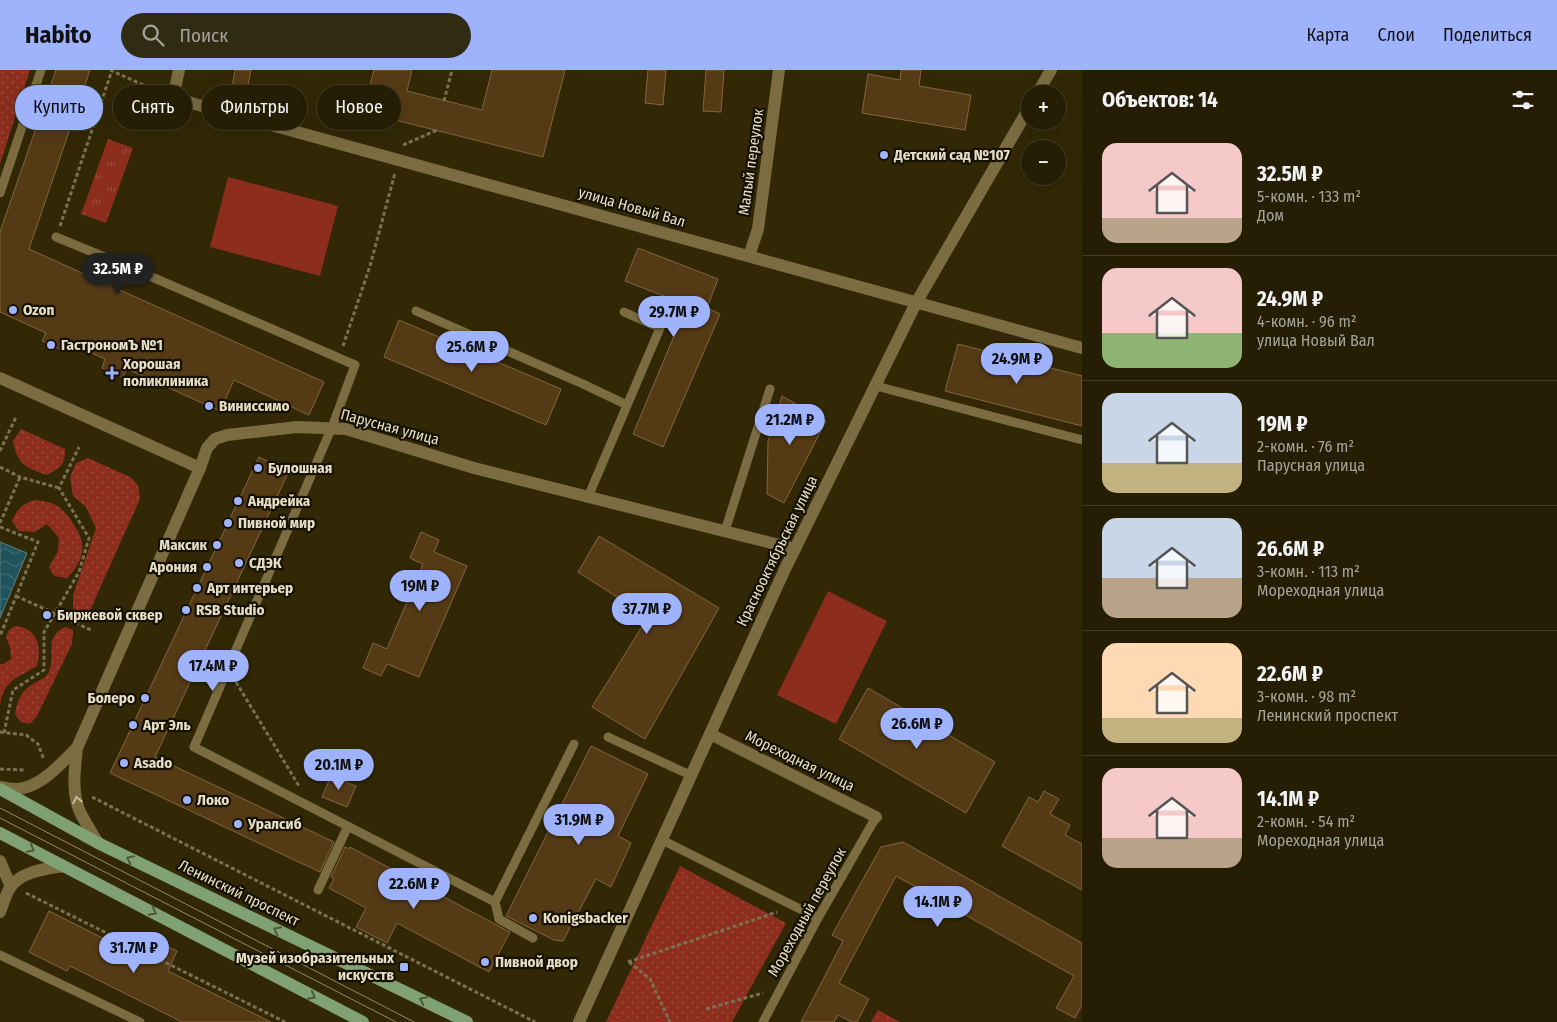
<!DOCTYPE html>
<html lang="ru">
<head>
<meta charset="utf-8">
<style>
	:root { --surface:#261e04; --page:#322b13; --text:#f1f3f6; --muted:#a4a29a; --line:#423c26; --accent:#9fb3fd }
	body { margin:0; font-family:"Fira Sans Condensed",sans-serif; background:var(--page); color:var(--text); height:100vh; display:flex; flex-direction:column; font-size:19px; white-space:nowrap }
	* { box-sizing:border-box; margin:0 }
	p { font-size:16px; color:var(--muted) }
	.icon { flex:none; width:28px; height:28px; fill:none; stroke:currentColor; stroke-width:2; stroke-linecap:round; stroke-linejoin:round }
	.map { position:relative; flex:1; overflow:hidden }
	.drawer { display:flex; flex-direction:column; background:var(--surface); width:475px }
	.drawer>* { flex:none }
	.top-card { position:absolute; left:15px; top:15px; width:475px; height:45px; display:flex; gap:10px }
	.tools { position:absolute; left:1021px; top:15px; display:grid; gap:10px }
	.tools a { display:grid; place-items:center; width:45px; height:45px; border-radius:50%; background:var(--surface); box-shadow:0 5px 20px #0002,0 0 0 1px var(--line); font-size:25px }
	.price { position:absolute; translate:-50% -42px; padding:0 11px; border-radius:18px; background:var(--accent); color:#111; font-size:16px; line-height:32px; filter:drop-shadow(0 1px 2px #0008) }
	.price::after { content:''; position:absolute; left:50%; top:30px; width:15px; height:11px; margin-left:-8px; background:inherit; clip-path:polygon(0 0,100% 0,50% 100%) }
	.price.active { background:#222; color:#fff }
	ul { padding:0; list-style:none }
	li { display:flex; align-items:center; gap:15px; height:125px; padding:0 20px }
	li+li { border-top:1px solid var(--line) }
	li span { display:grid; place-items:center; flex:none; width:140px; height:100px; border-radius:15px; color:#555 }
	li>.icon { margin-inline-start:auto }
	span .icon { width:60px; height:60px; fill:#fffc; stroke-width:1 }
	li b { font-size:21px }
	h2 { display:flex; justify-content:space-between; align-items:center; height:60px; padding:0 20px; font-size:21px }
	.pill { padding:0 18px; border-radius:22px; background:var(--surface); box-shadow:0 5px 20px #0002,0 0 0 1px var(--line); font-size:18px; line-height:45px }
	.pill.active { background:var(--accent); color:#111 }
	header { display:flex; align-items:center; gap:30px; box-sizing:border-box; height:70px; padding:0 25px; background:var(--accent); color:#111 }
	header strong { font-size:24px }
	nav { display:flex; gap:28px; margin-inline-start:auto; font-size:18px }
	.search { width:350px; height:45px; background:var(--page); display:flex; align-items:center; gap:12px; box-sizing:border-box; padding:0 18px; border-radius:28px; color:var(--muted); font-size:19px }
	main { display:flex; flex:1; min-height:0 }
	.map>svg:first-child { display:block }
	.grass { fill:url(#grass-dots) }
	.park { fill:url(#park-tufts) }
	.garden { fill:#8c2d1d }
	.water { fill:url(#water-waves); stroke:#5b7d7d }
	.building { fill:#553a16; stroke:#836641 }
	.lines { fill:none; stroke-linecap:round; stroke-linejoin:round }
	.path { stroke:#7a7153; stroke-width:3; stroke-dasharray:4 2.5; stroke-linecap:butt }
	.service { stroke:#7b6c41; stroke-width:9 }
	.minor { stroke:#7b6c41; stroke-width:12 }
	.tertiary { stroke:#7b6c41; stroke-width:12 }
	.secondary { stroke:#7b6c41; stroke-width:12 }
	.primary { stroke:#7fa173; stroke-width:12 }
	.tram { stroke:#938a6e; stroke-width:1 }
	.oneway { stroke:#c6bc9f }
	.oneway2 { stroke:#4a593a }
	.poi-dot { fill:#9fb3fd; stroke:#161102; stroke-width:2 }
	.labels { text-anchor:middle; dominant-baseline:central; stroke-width:4.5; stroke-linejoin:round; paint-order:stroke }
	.poi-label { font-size:15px; font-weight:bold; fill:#e6dec7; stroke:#161102; text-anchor:start }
	.street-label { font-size:15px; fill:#e6dec7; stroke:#161102 }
</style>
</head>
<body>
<header>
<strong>Habito</strong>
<div class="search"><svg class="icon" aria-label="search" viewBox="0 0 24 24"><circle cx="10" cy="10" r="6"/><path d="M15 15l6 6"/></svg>Поиск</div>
<nav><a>Карта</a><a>Слои</a><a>Поделиться</a></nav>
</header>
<main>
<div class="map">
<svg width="1082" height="952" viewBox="0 0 1082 952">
	<defs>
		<pattern id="grass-dots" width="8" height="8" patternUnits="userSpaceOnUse" patternTransform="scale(1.25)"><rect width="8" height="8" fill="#8c2d1d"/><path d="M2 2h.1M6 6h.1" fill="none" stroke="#9c4b3c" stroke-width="1.8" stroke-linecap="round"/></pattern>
		<pattern id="park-tufts" width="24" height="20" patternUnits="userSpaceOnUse" patternTransform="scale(1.25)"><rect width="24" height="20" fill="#8c2d1d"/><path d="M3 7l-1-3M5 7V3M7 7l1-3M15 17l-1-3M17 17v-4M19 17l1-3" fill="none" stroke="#9c4b3c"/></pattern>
		<pattern id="water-waves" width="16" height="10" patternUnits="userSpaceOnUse" patternTransform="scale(1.25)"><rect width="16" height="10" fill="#20545d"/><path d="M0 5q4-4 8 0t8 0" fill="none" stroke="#406c73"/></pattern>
	</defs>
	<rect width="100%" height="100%" fill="#322806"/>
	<!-- grass -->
	<path class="grass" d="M0,0H30L0,94Z
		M21,359L65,379C65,395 60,398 47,405C26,398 17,394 13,371Z
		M88,388L130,407L138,415L140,429L87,547L80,548L73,537V525L96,458L86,437L73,426L70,407L76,393Z
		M36,430C42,431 50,432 56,435C64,440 69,447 74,455C88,475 84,491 67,508L54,506L49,497L58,481L59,468L47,454L35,462L19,461L12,451C18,438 23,433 36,430Z
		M15,556C38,558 42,577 37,596C18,608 3,610 0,636V594H3L11,589L10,577L6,567L9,560Z
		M65,557L73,560L72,574L37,646L30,654L21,652L15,644C18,627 22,620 38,611C41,609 45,608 47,605C58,587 42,568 65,557Z
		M680,796L786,853L732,952H606Z
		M878,940L900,952H871Z"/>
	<!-- park -->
	<path class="park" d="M108,69L133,78L106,153L81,144Z"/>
	<!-- garden -->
	<path class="garden" d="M228,107L338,136L320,206L210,177Z
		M828,521L887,551L836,654L777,625Z"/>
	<!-- water -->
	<path class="water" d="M0,472L27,483L0,548Z"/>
	<!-- building -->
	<path class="building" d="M56,0H90L29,179L324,312L309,345L234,310L220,341L127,299L123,307L102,298L105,289L64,271L60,279L42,271L46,263L0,242V162Z
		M235,0H251L247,20L232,17Z
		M374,0H412L407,21L482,40L492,0H565L543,87L363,42Z
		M648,0H666L663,35L645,33Z
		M706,0H724L721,42L703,41Z
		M901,0H921L919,16L971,25L965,60L862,43L868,4L900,10Z
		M638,178L718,209L707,238L720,244L663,377L633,364L687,235L625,211Z
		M399,250L561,319L546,355L384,287Z
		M958,274L1082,306V356L945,321Z
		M782,326L826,351L784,433L767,424L768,371Z
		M259,387L289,401L155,687L334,772L320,802L110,703Z
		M421,462L439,470L434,482L467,496L419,607L387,594L381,606L363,598L373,573L387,579L423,494L410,488Z
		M599,466L719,538L645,669L592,637L648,547L578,502Z
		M868,618L995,692L966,743L839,669Z
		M591,676L648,704L618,766L631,773L611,817L596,809L563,871L554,870L506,846Z
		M331,706L356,716L347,737L322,727Z
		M1044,721L1059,729L1050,744L1070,755L1065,765L1082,774V820L1002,776L1029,727L1038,732Z
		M903,772L1082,873V935L1075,948L1056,938L1074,906L896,806L839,913L869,929L857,952H852L838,945L834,952H801L843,871L832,865L881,777Z
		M345,777L349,779L350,777L510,862L489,902L397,853L387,873L356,857L366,838L329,818L334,809L331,807Z
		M49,841L152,893L160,873L177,881L168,901L271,952H182L70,896L67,901L29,882Z"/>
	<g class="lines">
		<!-- path -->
		<path class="path" d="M110,0L159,22
			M444,31L452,0
			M403,75L437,60
			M60,156L112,0
			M343,276L370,196L395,103
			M0,381L16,347
			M0,397L20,407L59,418
			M0,453L20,407
			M0,457L38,472L0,566
			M16,526L91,560
			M236,612L299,716
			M0,662L26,665L38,674L44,690
			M4,663L13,620L44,600V562L79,502L89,468L59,418L79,377
			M0,699L25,700
			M92,727L535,952
			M26,823L285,952
			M628,892L777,842
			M629,892L650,909L670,952
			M706,939L763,923"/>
		<!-- service -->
		<path class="service" d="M0,123L41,0
			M56,167L129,197L355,295L332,357L194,677L495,832L574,674
			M416,241L583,314L627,335
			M876,316L1082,370
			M588,427L660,258L624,242
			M725,461L770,319
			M608,667L690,705
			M662,770L818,848
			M318,820L348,756
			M495,832L499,849L533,868
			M0,885L140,952
			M763,952L818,848L876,747"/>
		<!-- minor -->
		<path class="minor" d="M179,0L173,28L1082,278
			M749,186L758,159L779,0
			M200,398L207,378L215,369L227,365L297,357L346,359L474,398L795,479
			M710,664L876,747"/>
		<!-- tertiary -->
		<path class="tertiary" d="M1037,24L1051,0
			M0,308L200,398L77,678C75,698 71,722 80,742C85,752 92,763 98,773
			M0,717C5,718 11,719 16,719C40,719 61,693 77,678
			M579,952L785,499L916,233L1030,36"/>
		<!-- secondary -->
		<path class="secondary" d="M0,791L11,817
			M0,842C3,834 6,823 11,816C23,801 46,799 63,796"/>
		<!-- primary -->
		<path class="primary" d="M0,719L98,773L467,952
			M0,763L363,952"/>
		<!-- tram -->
		<path class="tram" d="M0,738L414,952
			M0,748L396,952"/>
	</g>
	<!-- one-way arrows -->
	<defs><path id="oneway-chevron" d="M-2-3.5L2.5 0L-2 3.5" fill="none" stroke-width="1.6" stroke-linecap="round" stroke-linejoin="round" transform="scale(1.25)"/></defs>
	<use class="oneway" href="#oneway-chevron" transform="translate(77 730) rotate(-102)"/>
	<g class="oneway2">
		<use href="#oneway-chevron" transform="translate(31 779) rotate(28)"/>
		<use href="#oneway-chevron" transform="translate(130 789) rotate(-154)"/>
		<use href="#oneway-chevron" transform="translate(153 842) rotate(27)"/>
		<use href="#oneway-chevron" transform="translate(277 860) rotate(-154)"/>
		<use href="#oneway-chevron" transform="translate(312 926) rotate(28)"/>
		<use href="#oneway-chevron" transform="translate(423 930) rotate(-154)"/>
	</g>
	<!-- markers -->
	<g class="poi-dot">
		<circle cx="884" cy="85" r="5"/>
		<circle cx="13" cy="240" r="5"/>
		<circle cx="51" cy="275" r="5"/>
		<path d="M109.5 295.5h5v5h5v5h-5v5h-5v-5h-5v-5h5z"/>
		<circle cx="209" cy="336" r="5"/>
		<circle cx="258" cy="398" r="5"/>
		<circle cx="238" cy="431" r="5"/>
		<circle cx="228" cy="453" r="5"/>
		<circle cx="217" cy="475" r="5"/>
		<circle cx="239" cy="493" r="5"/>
		<circle cx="207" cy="497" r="5"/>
		<circle cx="197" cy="518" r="5"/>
		<circle cx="186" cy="540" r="5"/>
		<circle cx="47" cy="545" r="5"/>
		<circle cx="145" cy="628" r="5"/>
		<circle cx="133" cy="655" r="5"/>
		<circle cx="124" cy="693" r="5"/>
		<circle cx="187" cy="730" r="5"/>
		<circle cx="238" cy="754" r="5"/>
		<circle cx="533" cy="848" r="5"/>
		<circle cx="485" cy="892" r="5"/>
		<rect x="399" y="892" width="10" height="10" rx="2.5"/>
	</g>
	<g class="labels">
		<!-- poi labels -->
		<g class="poi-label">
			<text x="894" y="85">Детский сад №107</text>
			<text x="23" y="240">Ozon</text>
			<text x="61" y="275">ГастрономЪ №1</text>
			<text x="123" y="294">Хорошая<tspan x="123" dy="17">поликлиника</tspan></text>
			<text x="219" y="336">Виниссимо</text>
			<text x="268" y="398">Булошная</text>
			<text x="248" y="431">Андрейка</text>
			<text x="238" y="453">Пивной мир</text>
			<text x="207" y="475" text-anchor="end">Максик</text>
			<text x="249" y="493">СДЭК</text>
			<text x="197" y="497" text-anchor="end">Арония</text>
			<text x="207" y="518">Арт интерьер</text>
			<text x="196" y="540">RSB Studio</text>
			<text x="57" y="545">Биржевой сквер</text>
			<text x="135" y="628" text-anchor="end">Болеро</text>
			<text x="143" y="655">Арт Эль</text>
			<text x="134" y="693">Asado</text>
			<text x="197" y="730">Локо</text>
			<text x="248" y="754">Уралсиб</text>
			<text x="543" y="848">Konigsbacker</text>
			<text x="394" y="888" text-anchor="end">Музей изобразительных<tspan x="394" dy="17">искусств</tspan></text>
			<text x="495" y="892">Пивной двор</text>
		</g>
		<!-- street labels -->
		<g class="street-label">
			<text transform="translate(751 92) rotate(-82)">Малый переулок</text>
			<text transform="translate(632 137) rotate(16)">улица Новый Вал</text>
			<text transform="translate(390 357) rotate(15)">Парусная улица</text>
			<text transform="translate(777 481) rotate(-64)">Краснооктябрьская улица</text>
			<text transform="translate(800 691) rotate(26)">Мореходная улица</text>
			<text transform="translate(239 823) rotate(26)">Ленинский проспект</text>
			<text transform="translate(807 842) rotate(-61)">Мореходный переулок</text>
		</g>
	</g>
</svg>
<div class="tools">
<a>+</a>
<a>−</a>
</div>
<b class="price active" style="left:118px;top:225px">32.5M ₽</b>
<b class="price" style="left:674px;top:268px">29.7M ₽</b>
<b class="price" style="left:472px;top:303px">25.6M ₽</b>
<b class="price" style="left:1017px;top:315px">24.9M ₽</b>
<b class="price" style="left:790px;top:376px">21.2M ₽</b>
<b class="price" style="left:420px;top:542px">19M ₽</b>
<b class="price" style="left:647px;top:565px">37.7M ₽</b>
<b class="price" style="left:213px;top:622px">17.4M ₽</b>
<b class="price" style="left:917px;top:680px">26.6M ₽</b>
<b class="price" style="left:339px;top:721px">20.1M ₽</b>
<b class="price" style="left:579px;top:776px">31.9M ₽</b>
<b class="price" style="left:414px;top:840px">22.6M ₽</b>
<b class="price" style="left:938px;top:858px">14.1M ₽</b>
<b class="price" style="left:134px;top:904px">31.7M ₽</b>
<div class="top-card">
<a class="pill active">Купить</a>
<a class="pill">Снять</a>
<a class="pill">Фильтры</a>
<a class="pill">Новое</a>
</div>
</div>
<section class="drawer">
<h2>Объектов: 14<svg class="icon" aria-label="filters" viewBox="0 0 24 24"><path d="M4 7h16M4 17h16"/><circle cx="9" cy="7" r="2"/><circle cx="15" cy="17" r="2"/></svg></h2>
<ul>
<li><span style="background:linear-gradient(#f6c9c9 75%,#b9a48a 0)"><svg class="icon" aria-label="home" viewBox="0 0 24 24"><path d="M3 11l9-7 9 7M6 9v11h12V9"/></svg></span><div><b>32.5M ₽</b><p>5-комн. · 133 m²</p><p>Дом</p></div></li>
<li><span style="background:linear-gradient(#f6c9c9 65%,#8fb573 0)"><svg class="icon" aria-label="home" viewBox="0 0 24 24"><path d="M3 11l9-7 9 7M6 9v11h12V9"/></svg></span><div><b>24.9M ₽</b><p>4-комн. · 96 m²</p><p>улица Новый Вал</p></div></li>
<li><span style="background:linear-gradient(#c9d6e8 70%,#c2b280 0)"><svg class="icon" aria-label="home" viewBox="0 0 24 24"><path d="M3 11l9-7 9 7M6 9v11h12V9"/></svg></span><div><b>19M ₽</b><p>2-комн. · 76 m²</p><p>Парусная улица</p></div></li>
<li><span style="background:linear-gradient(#c9d6e8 60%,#b9a48a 0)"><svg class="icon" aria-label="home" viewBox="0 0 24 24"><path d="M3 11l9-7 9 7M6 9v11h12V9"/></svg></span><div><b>26.6M ₽</b><p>3-комн. · 113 m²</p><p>Мореходная улица</p></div></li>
<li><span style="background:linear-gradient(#ffd9b3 75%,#c2b280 0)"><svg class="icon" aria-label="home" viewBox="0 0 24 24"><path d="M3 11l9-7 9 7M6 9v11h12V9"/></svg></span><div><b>22.6M ₽</b><p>3-комн. · 98 m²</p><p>Ленинский проспект</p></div></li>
<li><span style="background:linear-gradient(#f6c9c9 70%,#b9a48a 0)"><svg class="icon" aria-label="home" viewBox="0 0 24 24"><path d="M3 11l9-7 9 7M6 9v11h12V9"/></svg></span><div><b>14.1M ₽</b><p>2-комн. · 54 m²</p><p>Мореходная улица</p></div></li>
</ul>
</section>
</main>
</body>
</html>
